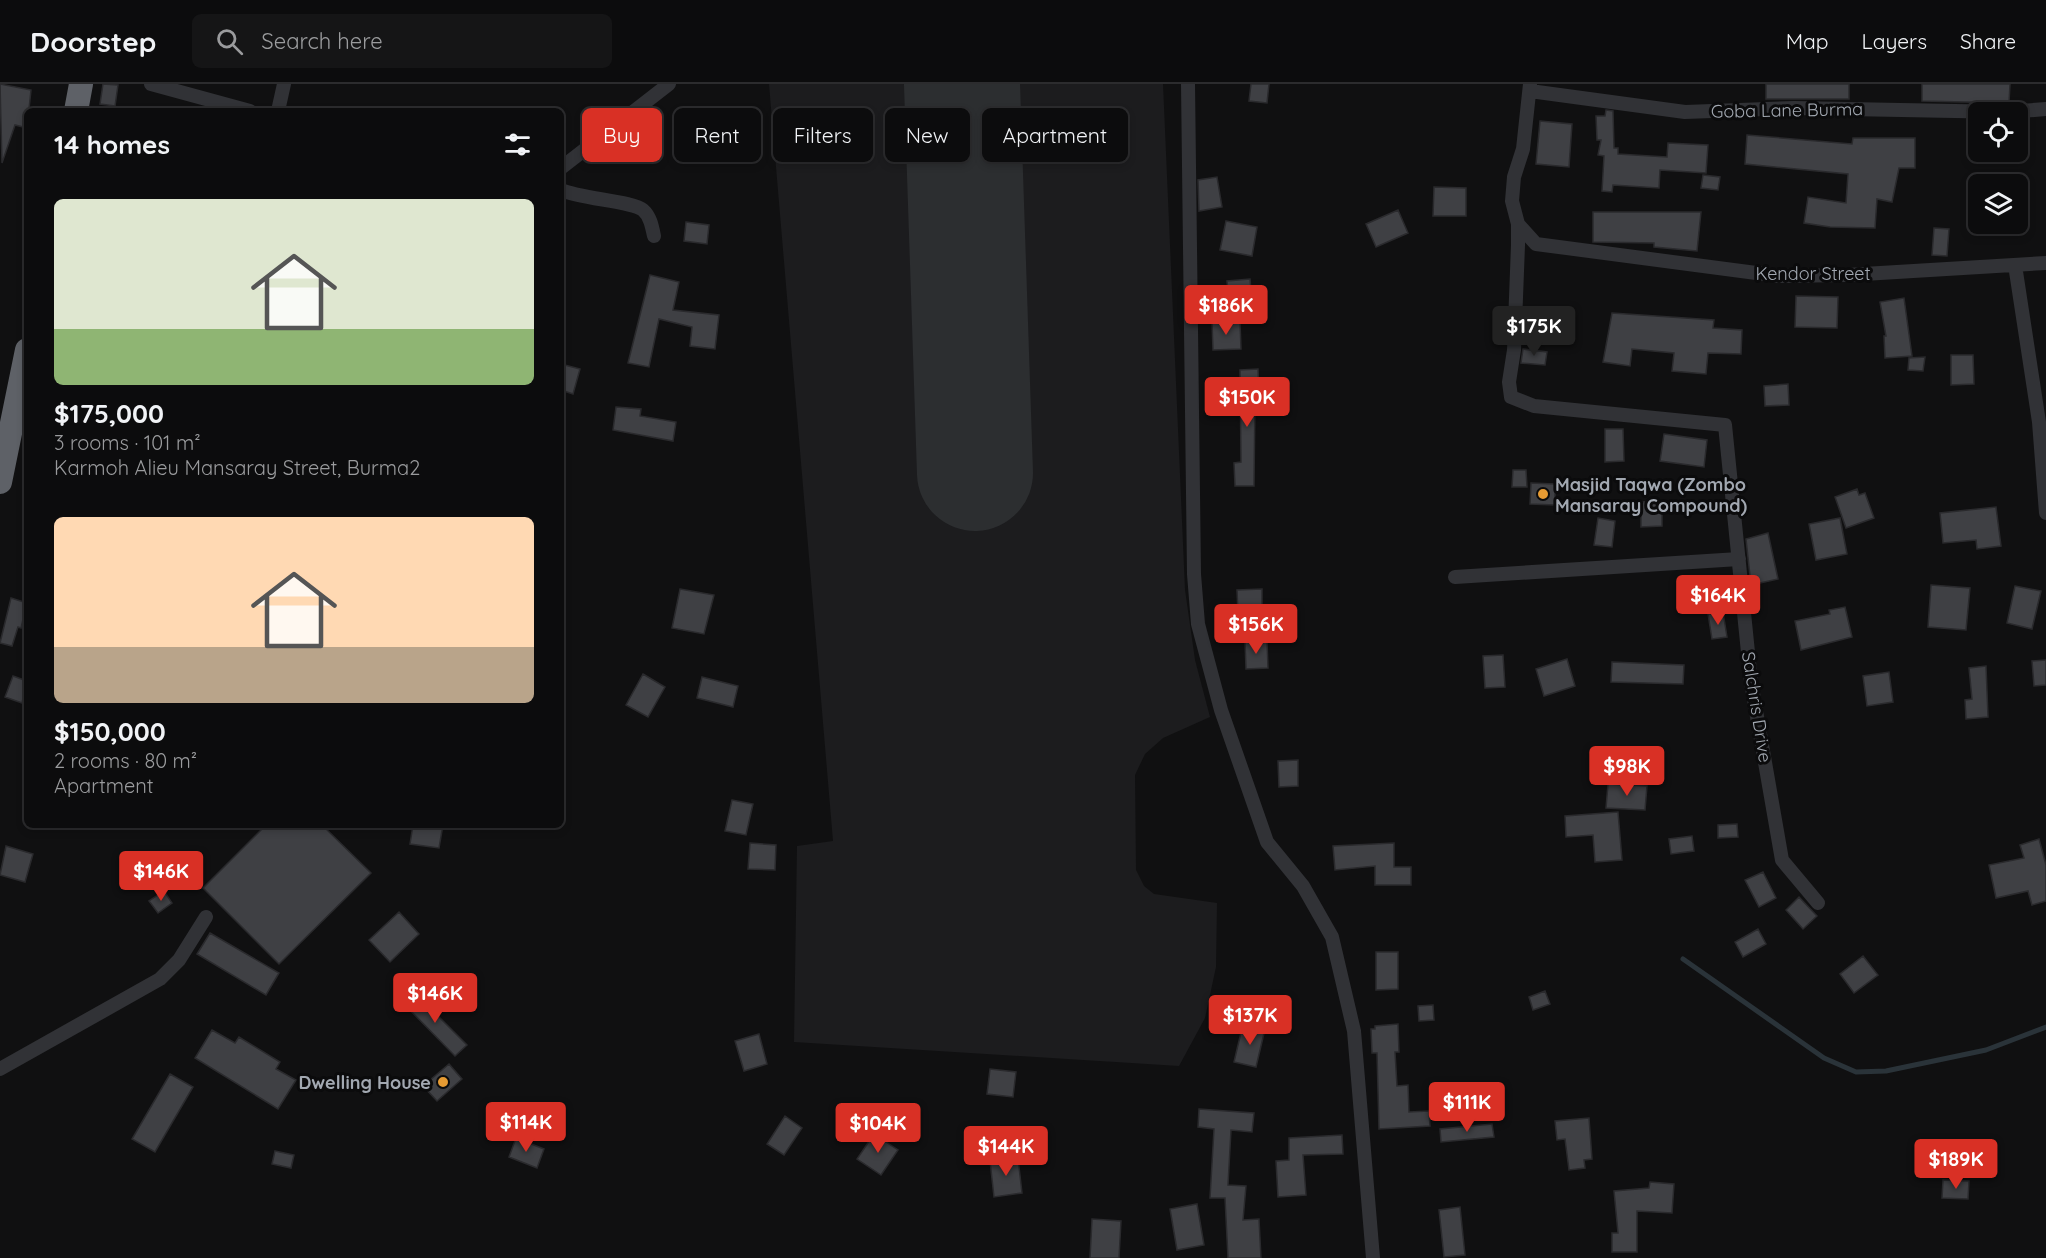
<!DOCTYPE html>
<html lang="en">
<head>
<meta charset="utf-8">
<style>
	:root { --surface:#0c0c0d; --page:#151516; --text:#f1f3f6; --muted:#9a9b9d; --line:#2c2c2e; --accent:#d93025 }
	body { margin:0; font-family:Quicksand,sans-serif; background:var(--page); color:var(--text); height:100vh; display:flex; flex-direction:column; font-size:22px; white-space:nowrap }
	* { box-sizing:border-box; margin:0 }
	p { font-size:20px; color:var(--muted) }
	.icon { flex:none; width:33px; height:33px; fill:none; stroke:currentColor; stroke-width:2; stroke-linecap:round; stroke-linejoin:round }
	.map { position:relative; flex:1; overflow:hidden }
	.panel { position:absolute; left:24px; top:24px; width:540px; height:720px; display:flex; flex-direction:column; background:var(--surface); border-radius:9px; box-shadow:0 3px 9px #0003,0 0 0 2px var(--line) }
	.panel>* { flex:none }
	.guide { position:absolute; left:582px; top:24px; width:570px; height:54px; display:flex; gap:12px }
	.tools { position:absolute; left:1968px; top:18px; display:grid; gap:12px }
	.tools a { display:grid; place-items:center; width:60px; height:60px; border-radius:9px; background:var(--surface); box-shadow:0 3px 9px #0003,0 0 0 2px var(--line); font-size:30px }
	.price { position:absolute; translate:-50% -51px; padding:0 14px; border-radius:6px; background:var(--accent); color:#fff; font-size:20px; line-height:39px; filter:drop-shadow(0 2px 3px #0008) }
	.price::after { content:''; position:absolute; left:50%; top:36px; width:18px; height:14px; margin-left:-9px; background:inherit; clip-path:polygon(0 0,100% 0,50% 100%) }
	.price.current { background:#222; color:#fff }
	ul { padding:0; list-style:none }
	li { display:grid; align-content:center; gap:12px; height:318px; padding:0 30px }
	li span { display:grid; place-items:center; height:186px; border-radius:9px; color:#555 }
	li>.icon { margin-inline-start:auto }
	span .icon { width:108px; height:108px; fill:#fffc; stroke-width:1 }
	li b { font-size:26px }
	h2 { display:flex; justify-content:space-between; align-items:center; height:72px; padding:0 30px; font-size:26px }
	.tag { padding:0 21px; border-radius:9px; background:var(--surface); box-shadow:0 3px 9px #0003,0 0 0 2px var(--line); font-size:21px; line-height:54px }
	.tag.current { background:var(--accent); color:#fff }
	header { display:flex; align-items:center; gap:36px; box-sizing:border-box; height:84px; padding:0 30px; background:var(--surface); border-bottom:2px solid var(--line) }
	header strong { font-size:28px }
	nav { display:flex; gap:33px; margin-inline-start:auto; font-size:21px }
	.search { width:420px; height:54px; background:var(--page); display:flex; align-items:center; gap:15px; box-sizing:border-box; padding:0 21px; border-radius:9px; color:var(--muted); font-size:22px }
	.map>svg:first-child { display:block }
	.built { fill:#1c1c1e }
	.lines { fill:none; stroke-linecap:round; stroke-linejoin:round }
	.stream { stroke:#2a3339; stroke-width:5 }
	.runway { stroke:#2c2e30; stroke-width:116 }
	.building { fill:#3f4044; stroke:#2a2a2d; stroke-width:1.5 }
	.street { stroke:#313236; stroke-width:14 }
	.highway { stroke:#5e6167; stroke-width:24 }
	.poi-dot { fill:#e69b33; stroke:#0b0b0c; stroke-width:2 }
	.labels { text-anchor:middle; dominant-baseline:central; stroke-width:6; stroke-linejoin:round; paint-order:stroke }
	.street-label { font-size:18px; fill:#a2a8b1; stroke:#0b0b0c }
	.poi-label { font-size:18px; font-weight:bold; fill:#a2a8b1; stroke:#0b0b0c; text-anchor:start }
</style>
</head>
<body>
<header>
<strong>Doorstep</strong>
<div class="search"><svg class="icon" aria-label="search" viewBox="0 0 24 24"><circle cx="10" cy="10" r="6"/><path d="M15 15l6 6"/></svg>Search here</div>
<nav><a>Map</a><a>Layers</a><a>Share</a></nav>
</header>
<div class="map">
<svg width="2046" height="1174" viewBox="0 0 2046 1174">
	<rect width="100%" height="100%" fill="#101011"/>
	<!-- built -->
	<path class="built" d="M769,0H1163L1185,506L1195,576L1210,633L1163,654L1145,670L1135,691L1136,786L1144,802L1154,810L1217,819L1216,883L1205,934L1179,982L794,958L797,762L833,757Z"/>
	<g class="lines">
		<!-- stream -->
		<path class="stream" d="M1683,875L1824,974L1856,988L1886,987L1986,966L2046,943"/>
		<!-- runway -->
		<path class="runway" d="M962,0L975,389"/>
	</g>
	<!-- building -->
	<path class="building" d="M0,0L31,6L27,44L15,41L2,79Z
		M103,0L118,1L115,22L100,20Z
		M1251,0H1269L1267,19L1249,17Z
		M1766,0H1849V15H1766Z
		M1922,0H2010L2009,19L1922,17Z
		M1606,26L1613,27L1614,64H1618V70L1667,73L1668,59L1708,61L1706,89L1660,86L1659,104L1613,101L1612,108L1602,107L1604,72L1598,71L1601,56H1597L1596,32H1605Z
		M1540,37L1572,40L1569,83L1536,80Z
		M1747,51L1852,60L1853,54H1915V84H1899L1892,118L1877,115L1875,144L1830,143L1804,139L1808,113L1846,119L1848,90L1745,80Z
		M1703,91L1720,93L1718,106L1701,104Z
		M1217,93L1222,123L1199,127L1198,96Z
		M1434,103L1466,104V132H1433Z
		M1398,126L1408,149L1376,163L1366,140Z
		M1593,128H1701L1697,167L1654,163V159L1593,158Z
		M1226,137L1257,143L1252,172L1220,166Z
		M686,138L709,141L707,160L684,157Z
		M1934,144L1949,145L1947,172L1932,171Z
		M650,191L679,198L673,226L719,231L715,265L690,262L692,243L659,235L649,283L628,279Z
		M1250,195L1252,218L1229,220L1227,197Z
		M1796,212L1838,213L1837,244L1795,243Z
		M1904,214L1912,272L1885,274L1884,252H1886L1880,218Z
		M1612,229L1714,236L1713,244L1742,246L1741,270L1708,269L1706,290L1672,287L1674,269L1632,265L1630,282L1603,278Z
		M1240,237L1241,265L1213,266L1212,238Z
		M1523,265L1547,268L1545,281L1521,279Z
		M1951,271H1973L1974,300L1951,301Z
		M1925,273L1923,287L1908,286L1909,274Z
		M561,280L580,285L573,310L561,306Z
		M1258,285L1259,313H1255L1254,402H1235L1234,379L1241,378L1240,286Z
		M1788,300L1789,321L1765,322L1764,302Z
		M616,323L641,325L640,332L676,338L673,357L613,346Z
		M1605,345H1623L1624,377L1605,378Z
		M1664,350L1707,356L1704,383L1660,377Z
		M1513,386H1526L1527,403H1512Z
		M1531,399L1555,400V421L1530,420Z
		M1857,405L1859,411L1865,409L1874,434L1846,444L1835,413Z
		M1662,417V442L1641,443V418Z
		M1996,423L2001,462L1977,465L1976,456L1943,459L1940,429Z
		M1598,434L1615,437L1612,463L1594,461Z
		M1840,434L1847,470L1816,476L1809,440Z
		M1768,449L1778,495L1751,501L1746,455Z
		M1931,501L1970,504L1966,546L1928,543Z
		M2015,502L2041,507L2032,545L2007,539Z
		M680,505L714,511L704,550L672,544Z
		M1262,505V529L1238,530L1237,506Z
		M11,514L27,519L21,544L18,543L12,562L0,559Z
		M1845,523L1852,553L1801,566L1795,537L1830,530L1829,526Z
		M1723,528L1727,553L1712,555L1708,530Z
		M1245,557H1267L1268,584L1246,585Z
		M1503,571L1505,603L1485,604L1483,572Z
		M1567,575L1575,602L1544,612L1536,585Z
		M2046,576V601L2034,602L2032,577Z
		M1612,578L1684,581L1683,600L1611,598Z
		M1986,582L1988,633L1966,635L1965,616L1972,615L1969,584Z
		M1889,588L1893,618L1867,622L1863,592Z
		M643,590L665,603L648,633L626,621Z
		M13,592L27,597L22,619L5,613Z
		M702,593L738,602L733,623L697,614Z
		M1298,676V702L1279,703L1278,677Z
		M1608,700L1647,702L1645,726L1606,724Z
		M732,716L753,720L746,751L725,747Z
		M1618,728L1622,776L1595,778L1593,751L1566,753L1565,732Z
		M1737,740L1738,753L1718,754V741Z
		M266,741H322L371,789L279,880L203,804Z
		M413,741H443L439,764L410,760Z
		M1692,752L1694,767L1671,770L1669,755Z
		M2039,755L2046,781V817L2032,821L2028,807L1996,814L1989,781L2024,774L2020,761Z
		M750,759L776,761L775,786L748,785Z
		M1394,759V783H1411V801H1375V782L1335,786L1333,762Z
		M6,762L33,770L25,798L0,791Z
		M1763,788L1776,814L1759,823L1745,796Z
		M164,807L172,819L158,829L149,817Z
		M1799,813L1817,832L1803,845L1786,826Z
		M399,828L419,850L390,878L369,856Z
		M1758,845L1766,860L1743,873L1735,858Z
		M210,849L279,889L266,911L197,870Z
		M1376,868H1398V905L1376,906Z
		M1863,872L1878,891L1854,909L1840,890Z
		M1545,907L1550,920L1533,926L1529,913Z
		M414,908L467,961L455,972L403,919Z
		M1433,921L1434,936L1419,937L1418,922Z
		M1243,940L1265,945L1256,983L1234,978Z
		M1398,940L1399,968H1395L1397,1002L1408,1001L1409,1028L1429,1027L1430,1042L1379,1045L1377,969H1372L1371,945H1375V942Z
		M212,946L235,959L239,953L280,978L276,985L296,996L278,1025L195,974Z
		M759,950L767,980L744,987L735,957Z
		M449,980L462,995L437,1017L423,1002Z
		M990,985L1016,988L1013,1013L987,1010Z
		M170,990L193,1003L155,1068L132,1055Z
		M1199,1025L1254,1029L1252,1048L1231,1046L1228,1101L1246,1102L1243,1136L1259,1135L1261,1174H1228L1225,1114H1210L1214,1045L1198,1043Z
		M785,1032L802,1044L784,1071L767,1060Z
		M1589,1034L1592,1075L1584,1076L1585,1084L1569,1086L1565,1055L1557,1056L1555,1037Z
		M1492,1040L1494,1053L1441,1058L1440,1045Z
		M874,1050L898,1066L881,1091L857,1075Z
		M1342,1051L1343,1070L1303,1071L1306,1111L1278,1113L1276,1077L1289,1076V1054Z
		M516,1054L544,1065L537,1084L509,1073Z
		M275,1067L294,1071L291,1084L272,1080Z
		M1018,1074L1022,1109L994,1113L990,1077Z
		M1943,1096L1969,1097L1968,1115L1942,1114Z
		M1650,1098L1674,1100L1672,1129L1637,1127V1168H1612V1149H1618L1614,1107L1649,1104Z
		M1197,1120L1204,1161L1177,1166L1170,1125Z
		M1460,1123L1465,1171L1444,1173L1439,1126Z
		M1092,1135L1121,1137L1119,1174H1090Z"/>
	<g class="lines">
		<!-- street -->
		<path class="street" d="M151,0L250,27
			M1188,0L1194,490L1198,540L1221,626L1267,758L1303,802L1332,853L1354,947L1373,1174
			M1530,0L1523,65L1514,93L1512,117L1518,140V161L1514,266L1509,298L1511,313L1534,322L1725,341L1751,598L1782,776L1818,819
			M1530,7L1685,28L1794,24L2008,28L2046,25
			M278,27L284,0
			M561,84L669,0
			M561,106C581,115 633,117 643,126C650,132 652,142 654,152
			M1518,140L1536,160L1779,192L1847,191L2046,179
			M2015,181L2039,338L2046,429
			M1455,493L1739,475
			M0,985L160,895L179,876L206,833"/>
		<!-- highway -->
		<path class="highway" d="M76,27L81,0
			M0,398L27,266"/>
	</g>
	<!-- markers -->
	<g class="poi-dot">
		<circle cx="1543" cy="410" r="6"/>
		<circle cx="443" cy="998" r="6"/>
	</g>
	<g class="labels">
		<!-- street labels -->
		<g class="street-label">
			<text transform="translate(1787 26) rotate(-1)">Goba Lane Burma</text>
			<text x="1813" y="189">Kendor Street</text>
			<text transform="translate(1757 623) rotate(81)">Salchris Drive</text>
		</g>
		<!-- poi labels -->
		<g class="poi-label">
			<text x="1555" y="400">Masjid Taqwa (Zombo<tspan x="1555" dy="21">Mansaray Compound)</tspan></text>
			<text x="431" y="998" text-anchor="end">Dwelling House</text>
		</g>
	</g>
</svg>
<div class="tools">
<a><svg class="icon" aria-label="locate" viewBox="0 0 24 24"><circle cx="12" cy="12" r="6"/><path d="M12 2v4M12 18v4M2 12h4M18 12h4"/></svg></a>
<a><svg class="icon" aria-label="layers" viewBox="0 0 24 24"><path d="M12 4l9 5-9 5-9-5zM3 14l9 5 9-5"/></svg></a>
</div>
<b class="price" style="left:1226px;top:252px">$186K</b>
<b class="price current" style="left:1534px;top:273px">$175K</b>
<b class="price" style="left:1247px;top:344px">$150K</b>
<b class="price" style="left:1718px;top:542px">$164K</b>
<b class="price" style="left:1256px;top:571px">$156K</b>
<b class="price" style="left:1627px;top:713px">$98K</b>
<b class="price" style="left:161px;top:818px">$146K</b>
<b class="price" style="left:435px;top:940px">$146K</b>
<b class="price" style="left:1250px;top:962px">$137K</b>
<b class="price" style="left:1467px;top:1049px">$111K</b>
<b class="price" style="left:526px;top:1069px">$114K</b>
<b class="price" style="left:878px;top:1070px">$104K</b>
<b class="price" style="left:1006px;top:1093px">$144K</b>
<b class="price" style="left:1956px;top:1106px">$189K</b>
<div class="guide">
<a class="tag current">Buy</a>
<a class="tag">Rent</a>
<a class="tag">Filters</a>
<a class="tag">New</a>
<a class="tag">Apartment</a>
</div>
<section class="panel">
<h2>14 homes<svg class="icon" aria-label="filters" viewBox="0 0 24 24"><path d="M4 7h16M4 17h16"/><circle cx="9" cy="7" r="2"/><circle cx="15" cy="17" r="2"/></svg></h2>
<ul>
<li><span style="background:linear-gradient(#dfe7d0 70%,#8fb573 0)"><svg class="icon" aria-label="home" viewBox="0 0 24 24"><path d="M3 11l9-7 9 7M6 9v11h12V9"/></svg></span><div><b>$175,000</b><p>3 rooms · 101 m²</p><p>Karmoh Alieu Mansaray Street, Burma2</p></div></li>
<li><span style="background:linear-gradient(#ffd9b3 70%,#b9a48a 0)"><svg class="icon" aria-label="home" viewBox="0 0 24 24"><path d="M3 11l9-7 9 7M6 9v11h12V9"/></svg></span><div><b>$150,000</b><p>2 rooms · 80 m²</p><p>Apartment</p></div></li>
</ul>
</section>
</div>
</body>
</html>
